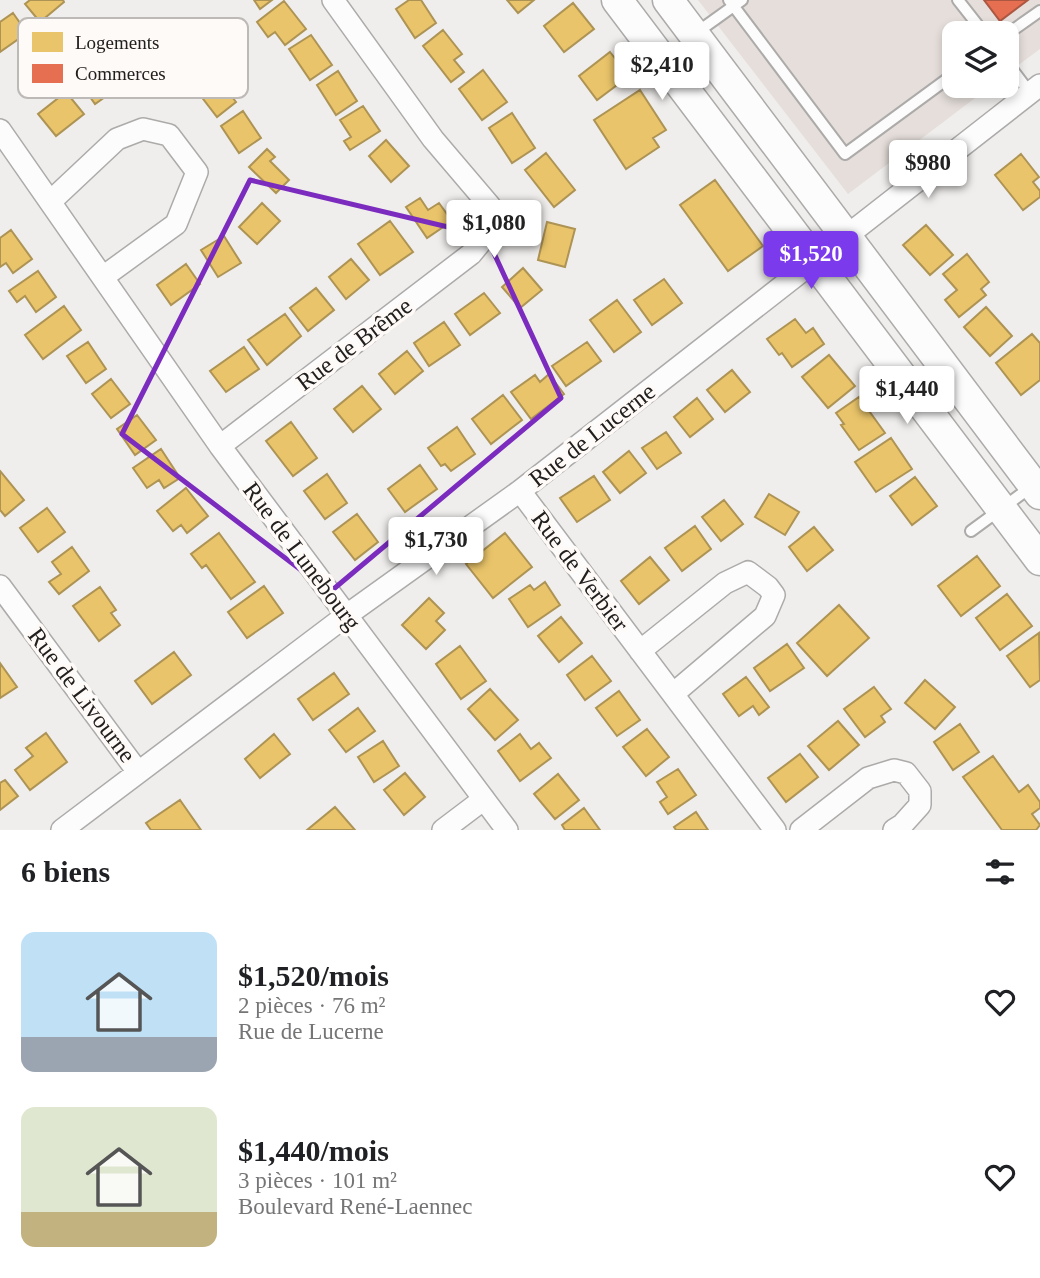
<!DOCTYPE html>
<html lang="fr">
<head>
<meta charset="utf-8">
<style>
	:root { --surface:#fff; --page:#f2f2f2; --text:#202124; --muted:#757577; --accent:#7c3aed }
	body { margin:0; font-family:"Times New Roman",serif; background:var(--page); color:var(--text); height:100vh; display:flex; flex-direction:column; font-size:26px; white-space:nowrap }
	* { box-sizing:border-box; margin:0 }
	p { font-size:23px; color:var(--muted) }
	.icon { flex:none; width:38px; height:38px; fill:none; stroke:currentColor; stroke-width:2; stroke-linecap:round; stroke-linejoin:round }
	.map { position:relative; height:830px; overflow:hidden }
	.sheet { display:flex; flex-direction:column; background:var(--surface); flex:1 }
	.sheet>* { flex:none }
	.fabs { position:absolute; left:942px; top:21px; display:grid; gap:14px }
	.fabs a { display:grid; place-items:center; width:77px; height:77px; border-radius:14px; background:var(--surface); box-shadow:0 4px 10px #0003; font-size:35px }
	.price { position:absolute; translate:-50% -60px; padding:0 16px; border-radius:7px; background:#fff; color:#222; font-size:23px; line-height:46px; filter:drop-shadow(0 2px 4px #0008) }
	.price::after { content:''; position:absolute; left:50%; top:42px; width:21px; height:16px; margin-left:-10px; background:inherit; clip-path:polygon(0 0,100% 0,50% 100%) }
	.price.selected { background:var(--accent); color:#fff }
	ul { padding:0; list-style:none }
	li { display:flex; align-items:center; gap:21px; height:175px; padding:0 21px }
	li span { display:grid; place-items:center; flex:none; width:196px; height:140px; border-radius:14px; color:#555 }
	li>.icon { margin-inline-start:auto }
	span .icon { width:84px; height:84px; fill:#fffc; stroke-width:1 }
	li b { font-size:30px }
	h2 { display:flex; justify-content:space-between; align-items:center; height:84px; padding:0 21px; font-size:30px }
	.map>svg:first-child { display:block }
	.built { fill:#e5deda }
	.homes { fill:#e9c46a; stroke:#ad9354; stroke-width:2 }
	.shops { fill:#e76f51; stroke:#ac5742; stroke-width:2 }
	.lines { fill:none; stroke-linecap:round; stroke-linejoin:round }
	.lane-casing { stroke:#acabaa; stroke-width:14 }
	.street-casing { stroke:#acabaa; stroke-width:24 }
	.secondary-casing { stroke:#acabaa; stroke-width:33 }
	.lane { stroke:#fdfcfc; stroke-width:10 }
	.street { stroke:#fdfcfc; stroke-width:21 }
	.secondary { stroke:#fdfcfc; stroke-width:30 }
	.marked { fill:none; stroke:#7b2cbf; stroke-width:5; stroke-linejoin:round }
	.labels { text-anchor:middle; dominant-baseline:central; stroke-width:7; stroke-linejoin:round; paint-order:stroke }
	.street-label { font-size:24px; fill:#21201f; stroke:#fefaf8 }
	.key { fill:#fefaf8; stroke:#bcb9b7; stroke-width:2 }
	.key-label { font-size:19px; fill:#21201f }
</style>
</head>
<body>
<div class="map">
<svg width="1040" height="830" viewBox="0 0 1040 830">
	<rect width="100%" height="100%" fill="#f0eeec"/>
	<!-- built -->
	<path class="built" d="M698,0H1040V49L1006,74V33H954V86H991L848,194Z"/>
	<!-- homes -->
	<path class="homes" d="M30,0H63L64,2L40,22L25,4Z
		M254,0H272L260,9Z
		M409,0H421L436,23L415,38L396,9Z
		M507,0H534L518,13Z
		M284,1L306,29L285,45L275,32L268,37L257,22Z
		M573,3L594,29L564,52L544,26Z
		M13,13L27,33L0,52V22Z
		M443,30L462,54L454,60L464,72L451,82L423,46Z
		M311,35L332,65L310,80L289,49Z
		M610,52L629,76L597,100L579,76Z
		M108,65L122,85L95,104L81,84Z
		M483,70L507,102L482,120L459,89Z
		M338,71L357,101L336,115L317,85Z
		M217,77L236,102L217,117L197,91Z
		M640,90L666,130L653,138L659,147L626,169L594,120Z
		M66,92L84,114L56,136L38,114Z
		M363,106L380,131L350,150L344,141L351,137L340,120Z
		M243,111L261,138L239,153L221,126Z
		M512,113L535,148L512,163L489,128Z
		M386,140L409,166L391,182L369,156Z
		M267,149L275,157L270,161L289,180L276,193L249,167Z
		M546,153L575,190L554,207L525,170Z
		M1021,154L1039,177L1033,182L1040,191V197L1023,210L995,175Z
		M715,180L763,246L728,271L680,205Z
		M420,198L428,210L439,203L452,221L427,238L406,207Z
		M262,203L280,221L257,244L239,227Z
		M390,221L413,252L380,275L358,244Z
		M547,222L575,229L565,267L538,260Z
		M926,225L953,255L930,275L903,245Z
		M11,230L32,259L13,273L6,263L0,267V238Z
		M224,236L241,263L218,277L201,250Z
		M967,254L989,282L981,289L986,295L959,317L945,300L957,290L943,274Z
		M351,259L369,280L346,299L329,277Z
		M186,264L200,284L171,305L157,285Z
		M523,268L542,290L520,308L502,287Z
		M38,271L56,297L36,312L25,296L17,302L9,291Z
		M664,279L682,303L652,325L634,300Z
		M316,288L334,310L308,331L290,308Z
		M484,293L500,313L470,335L455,314Z
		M617,300L641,332L614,352L590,320Z
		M64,306L81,330L43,359L25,335Z
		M986,307L1012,336L990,356L964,327Z
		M285,314L301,336L267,365L248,340Z
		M795,319L806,333L813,328L824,344L792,367L782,353L779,355L767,339Z
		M444,322L460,345L429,366L414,343Z
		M1032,334L1040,343V380L1021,395L996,363Z
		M88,342L106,369L86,383L67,356Z
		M587,342L601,361L566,386L552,366Z
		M244,347L259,369L226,392L210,371Z
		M407,351L423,371L395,394L379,374Z
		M829,355L855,386L828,408L802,377Z
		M732,370L750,392L725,412L707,390Z
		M549,374L564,394L531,419L511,392L535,375L540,382Z
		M111,379L130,404L111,418L92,394Z
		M362,386L381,409L353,432L334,409Z
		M503,395L522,420L491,444L472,419Z
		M859,397L885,433L859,450L841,425L844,424L836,413Z
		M697,398L713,419L690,437L674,417Z
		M137,415L156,440L135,455L117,429Z
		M291,422L317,458L293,476L266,441Z
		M457,427L475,454L451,471L445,464L441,466L428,448Z
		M666,432L681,453L657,469L642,448Z
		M891,438L912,469L876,492L855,462Z
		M161,449L180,478L164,488L159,480L147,488L133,468Z
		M629,451L646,473L620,493L603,472Z
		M420,465L437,489L405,512L388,489Z
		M0,471L24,500L5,516L0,510Z
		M327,474L347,503L325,519L304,491Z
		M594,476L610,500L577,522L560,498Z
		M915,477L937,506L912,525L890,496Z
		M186,488L208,516L187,533L181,525L173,531L157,511Z
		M769,494L799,512L785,535L755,517Z
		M724,500L743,524L721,541L702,517Z
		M47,508L65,532L38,552L20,528Z
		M357,514L378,542L355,560L333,532Z
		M695,526L711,549L682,571L665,548Z
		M814,527L833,550L807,571L789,547Z
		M219,533L255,582L231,599L206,565L202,568L191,554Z
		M505,533L532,567L493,598L466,564Z
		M72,547L89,571L59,594L49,582L61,574L52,562Z
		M977,556L1000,586L961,616L938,586Z
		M650,557L669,580L639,604L621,581Z
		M545,582L560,605L528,627L509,599L530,585L534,590Z
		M264,586L283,613L247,638L228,612Z
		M100,587L116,610L111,613L120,625L99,641L73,606Z
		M1007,594L1032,626L1000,650L976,618Z
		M429,598L444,613L436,621L445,630L426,649L402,625Z
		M839,605L869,638L827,676L797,643Z
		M561,617L582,643L559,662L538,636Z
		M1039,633L1040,680L1030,687L1007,656Z
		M787,644L804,668L770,691L754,668Z
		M460,646L486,681L461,699L436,664Z
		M174,652L191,675L152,704L135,681Z
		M592,656L611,681L585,700L567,675Z
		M0,663L17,687L0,698Z
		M334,673L349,694L313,720L298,699Z
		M746,677L769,707L759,715L753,706L739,716L723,694Z
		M925,680L955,707L935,729L905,703Z
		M874,687L891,709L881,716L885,722L865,737L844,709Z
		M490,689L518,720L495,740L468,709Z
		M619,691L640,720L617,736L596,708Z
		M358,708L375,731L346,752L329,730Z
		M838,721L859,745L829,770L808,746Z
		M960,724L979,752L953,770L934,742Z
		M647,729L669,757L646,776L623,747Z
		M46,733L67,762L30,790L15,770L33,756L26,748Z
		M274,734L290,754L260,778L245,759Z
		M520,734L531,749L539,743L551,758L520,781L498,751Z
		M383,741L399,766L374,782L358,757Z
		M800,754L818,777L786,802L768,778Z
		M993,756L1019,792L1028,785L1040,802V808L1032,814L1040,825L1036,830H1002L963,777Z
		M678,769L696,795L668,814L660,802L667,797L657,782Z
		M405,773L425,797L404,815L384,790Z
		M558,774L579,800L555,819L534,794Z
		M5,780L18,796L0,810V783Z
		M180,800L201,830H151L146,823Z
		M335,807L355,830H307Z
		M584,808L600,830H565L562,825Z
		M696,812L708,830H676L674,827Z"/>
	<!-- shops -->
	<path class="shops" d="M984,0H1028L1000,21Z"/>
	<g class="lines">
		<defs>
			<path id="lane" d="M729,0L845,154L954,74
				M958,0L984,33
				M696,33L742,0
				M1006,35L1040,11
				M1006,61L1030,93
				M971,531L1031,487"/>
			<path id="street" d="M0,130L220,446L507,830
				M50,202L117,139L143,129L169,135L197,172L176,224L103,277
				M220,446L471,254L489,232L490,206L433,139L333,0
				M520,491L775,830
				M0,586L138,772
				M640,651L725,583L748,572L768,587L774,595L765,616L673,694
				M62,830L347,615L520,491L1040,85
				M443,830L484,799
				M801,830L868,778L894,770L906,773L920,791V805L902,825L894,830"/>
			<path id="secondary" d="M617,0L1040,560
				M668,0L1040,494"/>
		</defs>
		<!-- lane casing -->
		<use href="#lane" class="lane-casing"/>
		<!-- street casing -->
		<use href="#street" class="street-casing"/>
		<!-- secondary casing -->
		<use href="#secondary" class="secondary-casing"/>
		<!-- lane -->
		<use href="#lane" class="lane"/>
		<!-- street -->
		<use href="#street" class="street"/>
		<!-- secondary -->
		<use href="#secondary" class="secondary"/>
	</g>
	<!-- marked area -->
	<path class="marked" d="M250,180L486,236L561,398L330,592L122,434Z"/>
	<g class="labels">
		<!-- street labels -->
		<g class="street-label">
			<text transform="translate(354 344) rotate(-37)">Rue de Brême</text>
			<text transform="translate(592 435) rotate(-38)">Rue de Lucerne</text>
			<text transform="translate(302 556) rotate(53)">Rue de Lunebourg</text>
			<text transform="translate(580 571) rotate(53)">Rue de Verbier</text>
			<text transform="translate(82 695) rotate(53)">Rue de Livourne</text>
		</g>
	</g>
	<!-- legend -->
	<rect x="18" y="18" width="230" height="80" rx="10" class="key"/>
	<rect x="32" y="32" width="31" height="20" fill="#e9c46a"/>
	<rect x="32" y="64" width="31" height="19" fill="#e76f51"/>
	<g class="key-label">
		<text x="75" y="49">Logements</text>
		<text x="75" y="80">Commerces</text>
	</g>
</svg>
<div class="fabs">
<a><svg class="icon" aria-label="layers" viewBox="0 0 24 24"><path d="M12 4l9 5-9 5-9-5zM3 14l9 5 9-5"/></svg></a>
</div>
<b class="price" style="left:662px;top:102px">$2,410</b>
<b class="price" style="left:928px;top:200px">$980</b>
<b class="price" style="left:494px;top:260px">$1,080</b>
<b class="price selected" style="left:811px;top:291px">$1,520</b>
<b class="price" style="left:907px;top:426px">$1,440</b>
<b class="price" style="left:436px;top:577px">$1,730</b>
</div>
<section class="sheet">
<h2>6 biens<svg class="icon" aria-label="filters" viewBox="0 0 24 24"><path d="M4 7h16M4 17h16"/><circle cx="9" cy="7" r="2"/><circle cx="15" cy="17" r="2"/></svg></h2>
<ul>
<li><span style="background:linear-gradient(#bfe0f5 75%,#9aa5b1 0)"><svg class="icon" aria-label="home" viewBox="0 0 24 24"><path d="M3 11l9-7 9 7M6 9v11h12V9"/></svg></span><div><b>$1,520/mois</b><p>2 pièces · 76 m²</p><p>Rue de Lucerne</p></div><svg class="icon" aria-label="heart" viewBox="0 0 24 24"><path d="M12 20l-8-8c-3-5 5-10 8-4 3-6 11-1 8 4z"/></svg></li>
<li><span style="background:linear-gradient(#dfe7d0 75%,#c2b280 0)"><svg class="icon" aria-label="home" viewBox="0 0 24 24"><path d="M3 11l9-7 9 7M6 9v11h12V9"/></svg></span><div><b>$1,440/mois</b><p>3 pièces · 101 m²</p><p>Boulevard René-Laennec</p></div><svg class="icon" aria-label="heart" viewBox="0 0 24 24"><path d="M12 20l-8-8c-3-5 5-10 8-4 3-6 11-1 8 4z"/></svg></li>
</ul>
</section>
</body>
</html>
